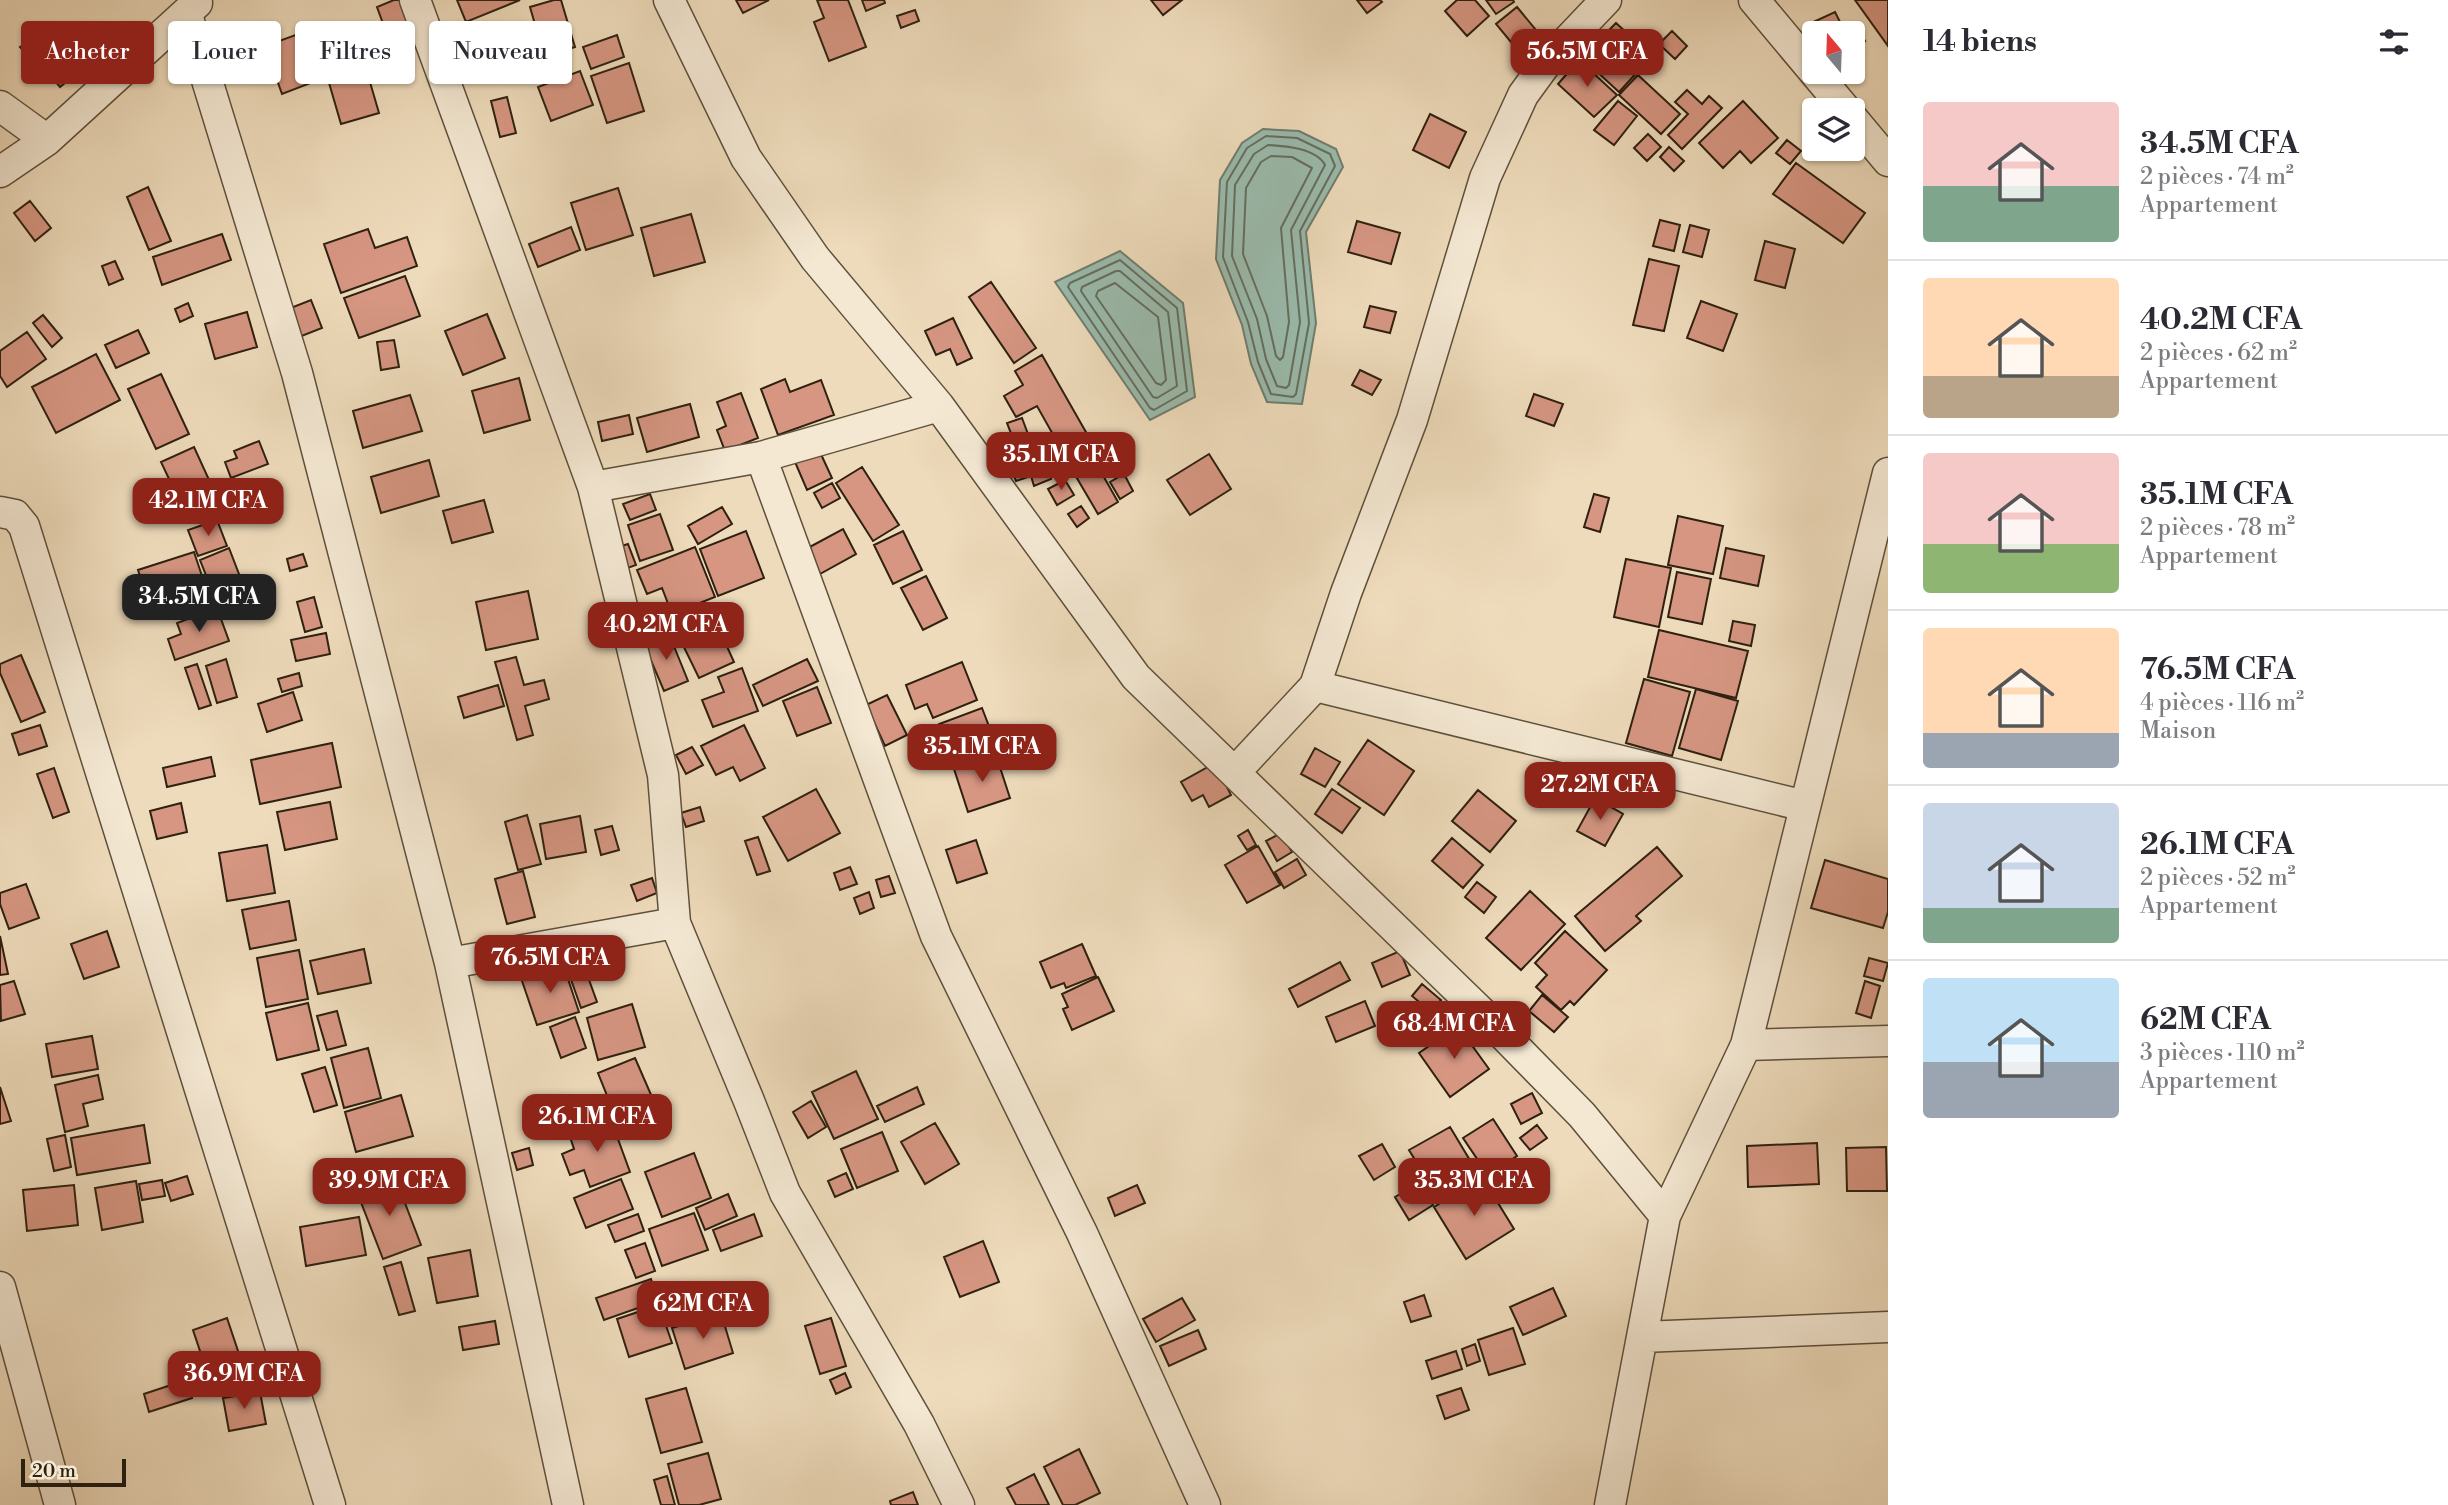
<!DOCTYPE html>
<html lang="fr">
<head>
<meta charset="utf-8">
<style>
	:root { --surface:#fff; --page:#f7f7f7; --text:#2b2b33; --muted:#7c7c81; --line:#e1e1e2; --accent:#8f2418 }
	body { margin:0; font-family:"Libre Bodoni",serif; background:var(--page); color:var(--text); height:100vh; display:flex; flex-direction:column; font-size:26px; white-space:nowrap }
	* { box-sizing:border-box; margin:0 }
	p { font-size:23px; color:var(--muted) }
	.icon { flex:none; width:38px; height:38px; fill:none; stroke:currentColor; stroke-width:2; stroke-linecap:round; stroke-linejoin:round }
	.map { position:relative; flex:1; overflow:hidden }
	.side { display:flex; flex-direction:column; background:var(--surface); width:560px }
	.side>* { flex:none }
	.guide { position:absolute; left:21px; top:21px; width:665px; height:63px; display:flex; gap:14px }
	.needle { width:46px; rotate:341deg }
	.controls { position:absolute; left:1802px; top:21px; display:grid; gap:14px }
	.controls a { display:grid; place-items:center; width:63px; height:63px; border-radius:7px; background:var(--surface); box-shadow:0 2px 5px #0004; font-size:35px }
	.scale { position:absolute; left:21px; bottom:18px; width:105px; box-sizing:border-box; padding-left:7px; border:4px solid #2e2110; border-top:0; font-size:19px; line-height:24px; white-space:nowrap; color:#2e2110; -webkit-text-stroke:5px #f4e8d3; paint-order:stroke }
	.price { position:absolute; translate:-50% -60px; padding:0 16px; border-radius:14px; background:var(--accent); color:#fff; font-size:23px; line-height:46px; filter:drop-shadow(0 2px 4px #0008) }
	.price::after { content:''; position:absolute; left:50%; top:42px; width:21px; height:16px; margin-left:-10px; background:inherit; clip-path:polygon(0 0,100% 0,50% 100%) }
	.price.current { background:#222; color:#fff }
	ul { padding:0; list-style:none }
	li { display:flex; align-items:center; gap:21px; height:175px; padding:0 35px }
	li+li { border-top:2px solid var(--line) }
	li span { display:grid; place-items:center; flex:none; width:196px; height:140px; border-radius:7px; color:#555 }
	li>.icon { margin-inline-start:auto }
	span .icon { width:84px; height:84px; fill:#fffc; stroke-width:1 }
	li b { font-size:30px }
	h2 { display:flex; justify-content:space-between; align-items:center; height:84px; padding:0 35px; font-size:30px }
	.chip { padding:0 24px; border-radius:7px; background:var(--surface); box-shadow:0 2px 5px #0004; font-size:24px; line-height:63px }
	.chip.current { background:var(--accent); color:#fff }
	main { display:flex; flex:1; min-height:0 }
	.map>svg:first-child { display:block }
	.water { fill:#9abbad; stroke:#6f7d6e; stroke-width:2 }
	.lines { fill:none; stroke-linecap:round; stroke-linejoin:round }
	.shore { stroke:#646e5e; stroke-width:2 }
	.building { fill:#d69682; stroke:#2e2110; stroke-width:2 }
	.street-casing { stroke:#5e503b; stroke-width:33 }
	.street { stroke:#f4e8d3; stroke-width:30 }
</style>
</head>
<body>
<main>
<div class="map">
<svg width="1888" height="1505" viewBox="0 0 1888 1505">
	<rect width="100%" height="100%" fill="#eedbbb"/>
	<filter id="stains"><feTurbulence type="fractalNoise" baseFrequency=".00286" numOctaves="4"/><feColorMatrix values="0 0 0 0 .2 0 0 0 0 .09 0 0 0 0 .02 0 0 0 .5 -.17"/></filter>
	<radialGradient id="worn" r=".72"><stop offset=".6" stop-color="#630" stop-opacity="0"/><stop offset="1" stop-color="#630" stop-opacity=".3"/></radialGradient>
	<!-- water -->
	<path class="water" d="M1263,129L1299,131L1336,149L1343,167L1306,232L1316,323L1302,404L1267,402L1251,364L1242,325L1216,259L1220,180L1242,143Z
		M1120,251L1183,303L1195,397L1150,420L1055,282Z"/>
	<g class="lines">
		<!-- shore -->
		<path class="shore" d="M1266,136L1297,138L1330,154L1335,166L1300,231L1309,323L1296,394L1293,397L1271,394L1258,362L1248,322L1223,257L1227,182L1247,148Z
			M1268,145C1285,146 1316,148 1325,165L1291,230L1300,322L1289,385L1286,388L1277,386L1266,359L1257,319L1232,256L1235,185L1254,154Z
			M1271,156L1292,157L1312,168L1281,228L1289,322L1283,357L1280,360L1276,356L1267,316L1243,254L1246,188L1261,162Z
			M1120,260L1177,308L1187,391L1154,410L1150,408L1068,287L1070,283Z
			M1116,271H1120L1168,312L1177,386L1157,398L1153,397L1081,291L1082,287Z
			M1115,283L1158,317L1166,380L1161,385L1156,383L1096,296L1098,291Z"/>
	</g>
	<!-- building -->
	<path class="building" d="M394,0H413L423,27L389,40L377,7Z
		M457,0H520L466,22Z
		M554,0H561L575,47L544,56L530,7Z
		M736,0H769L743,13Z
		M817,0H848L866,47L829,61L814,22L824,18Z
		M862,0H884L885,3L866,11Z
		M1151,0H1182L1163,15Z
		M1357,0H1380L1382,2L1367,13Z
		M1457,0H1475L1489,16L1467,36L1445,11Z
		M1486,0H1513L1514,2L1496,14Z
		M1855,0H1888V46Z
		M1517,7L1541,36L1520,53L1496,24Z
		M915,10L919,21L901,28L897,16Z
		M1835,12L1841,24L1822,33H1815V36L1809,24Z
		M1616,23L1652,56L1619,92L1582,58Z
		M1857,26L1865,41L1853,47V33H1844Z
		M1672,31L1687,46L1675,59L1659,44Z
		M304,32L321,79L282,94L265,46Z
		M617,35L624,57L591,69L583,47Z
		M33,37L47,52L35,63L20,47Z
		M383,41L388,52L330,72L326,61Z
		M59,51L77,73L60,87L42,65Z
		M1579,60L1617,95L1594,117L1558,84Z
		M629,63L644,111L607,123L591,76Z
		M365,65L379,113L341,124L327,76Z
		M580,71L593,105L551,121L538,87Z
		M1638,75L1680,114L1661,134L1619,95Z
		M1687,90L1702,104L1709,96L1722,108L1682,149L1668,135L1688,114L1675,102Z
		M507,97L516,133L500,137L491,101Z
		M1618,101L1637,116L1614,145L1594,130Z
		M1743,101L1778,138L1751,163L1740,151L1723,168L1699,143Z
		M1430,114L1466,132L1449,168L1413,150Z
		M1648,134L1661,147L1647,161L1634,148Z
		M1787,140L1801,151L1790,164L1776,153Z
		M1669,147L1684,161L1674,171L1660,157Z
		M1796,163L1865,213L1843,243L1773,194Z
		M148,187L171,241L149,250L127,197Z
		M618,188L633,235L586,250L571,203Z
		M30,201L51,228L35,241L14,213Z
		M691,214L705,262L654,276L641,228Z
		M1660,220L1680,225L1674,251L1653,246Z
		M1357,221L1400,233L1391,264L1348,252Z
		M1690,225L1709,230L1702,257L1683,252Z
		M571,227L580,250L538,267L529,244Z
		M368,229L375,248L407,237L417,266L341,293L324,244Z
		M222,234L231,260L162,285L153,257Z
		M1765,241L1795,249L1785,288L1755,280Z
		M1649,259L1679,266L1664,331L1633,325Z
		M115,261L123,279L109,285L102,266Z
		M405,276L420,316L359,338L344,298Z
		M991,282L1036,348L1014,363L969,297Z
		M311,300L322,328L294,339L283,311Z
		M1701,301L1737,314L1723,351L1687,338Z
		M188,303L193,316L180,322L175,309Z
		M1370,306L1396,312L1390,333L1364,327Z
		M247,312L257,347L215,359L205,324Z
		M487,314L505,358L463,375L445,331Z
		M43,315L62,338L52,347L33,323Z
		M953,318L972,358L957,365L950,349L936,355L925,331Z
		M138,330L149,353L116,368L105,345Z
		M27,332L46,359L7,387L0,376V351Z
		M394,340L399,367L381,370L377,342Z
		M96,354L120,400L56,433L32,387Z
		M1042,355L1095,448L1069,463L1037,406L1016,417L1004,396L1023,385L1015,371Z
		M1360,370L1381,380L1372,395L1352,385Z
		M161,374L189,434L156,449L128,389Z
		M519,378L530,420L484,433L472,391Z
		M785,379L790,392L821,380L834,415L778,435L761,389Z
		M741,393L758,438L725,451L717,430L726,426L717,402Z
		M1534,394L1563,404L1554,426L1526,416Z
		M410,395L422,431L363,448L353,411Z
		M690,404L699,437L647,452L637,418Z
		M629,415L633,434L602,441L598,422Z
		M1022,418L1032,445L1022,449L1026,460L1042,454L1051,479L1034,486L1031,476L1016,481L1005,453L1008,452L1004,439L1012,436L1007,423Z
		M259,441L268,464L231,478L225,462L237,458L234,451Z
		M194,447L210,482L178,498L161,462Z
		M819,450L832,478L807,490L795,462Z
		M1209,454L1231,489L1190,515L1167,480Z
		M1092,456L1118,502L1098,514L1071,468Z
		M429,460L439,496L381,513L371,477Z
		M862,467L899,525L873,541L836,483Z
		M1124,474L1133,491L1120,499L1110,482Z
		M1065,480L1074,495L1057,505L1048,489Z
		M832,483L840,498L822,508L814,493Z
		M650,494L656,510L630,520L623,504Z
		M1594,494L1609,498L1600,532L1584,527Z
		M484,500L493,532L452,543L443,511Z
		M1081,506L1089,518L1077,527L1068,514Z
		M722,507L732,524L698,544L688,526Z
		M660,514L673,550L640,561L628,525Z
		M1678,516L1723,526L1713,574L1668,565Z
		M217,520L227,546L198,556L188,530Z
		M843,529L856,554L820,574L806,549Z
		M746,531L764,578L718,596L700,549Z
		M903,531L922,570L893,584L874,545Z
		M628,544L636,565L622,570L615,548Z
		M695,547L715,597L672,614L662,588L647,594L637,570Z
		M229,548L242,582L213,593L200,560Z
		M1726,548L1764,556L1758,586L1720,578Z
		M194,552L207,591L151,609L138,570Z
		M303,554L307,566L290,571L287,559Z
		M1626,559L1671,568L1659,627L1614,617Z
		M1677,572L1711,579L1702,624L1668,617Z
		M926,576L947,618L923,630L901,588Z
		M528,591L538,639L486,650L476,602Z
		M314,597L322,627L305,632L297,602Z
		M217,608L229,641L175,660L168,639L181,634L177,623Z
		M715,620L734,662L699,678L679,637Z
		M1733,621L1755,625L1751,646L1729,641Z
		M1659,630L1748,651L1736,698L1648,677Z
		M326,633L330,654L296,661L291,640Z
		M669,634L688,681L664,691L644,644Z
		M21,655L45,712L21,722L0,673V664Z
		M516,657L524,685L544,680L549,699L525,706L533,735L517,740L495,662Z
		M226,659L237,697L217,703L206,666Z
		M807,659L818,681L763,706L753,685Z
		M962,662L977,700L933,718L927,704L915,709L906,685Z
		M197,664L211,705L199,709L185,668Z
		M742,668L758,711L713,727L702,700L724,692L718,677Z
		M299,673L302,686L282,692L278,679Z
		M1644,679L1690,692L1672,756L1626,743Z
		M498,685L504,706L464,718L458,697Z
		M817,687L831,723L797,736L783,701Z
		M1696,689L1738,701L1721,760L1679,748Z
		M293,692L302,720L267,732L258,704Z
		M887,695L907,735L885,746L866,705Z
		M982,708L998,750L955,766L939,724Z
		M40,725L47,746L19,755L12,734Z
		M744,725L765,768L740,781L733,767L716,775L701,746Z
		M1368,740L1414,771L1384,815L1338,784Z
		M332,743L341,787L260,804L251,760Z
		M929,744L934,761L917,766L913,749Z
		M692,747L703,765L686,774L676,755Z
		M1315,748L1340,762L1325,787L1301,774Z
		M996,755L1010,798L968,812L954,769Z
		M211,757L215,776L167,787L163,768Z
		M1215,763L1231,795L1209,807L1203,795L1192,801L1181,782Z
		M54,768L69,812L53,818L37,774Z
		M816,789L840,833L788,861L763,817Z
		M1332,789L1360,808L1342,833L1315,814Z
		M1478,790L1516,821L1490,852L1452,821Z
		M1595,798L1623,814L1605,846L1577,831Z
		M330,802L337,839L285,850L277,812Z
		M181,803L187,832L157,839L150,811Z
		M700,807L704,821L686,827L681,813Z
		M527,815L541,864L518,870L505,822Z
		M580,816L586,852L546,859L540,824Z
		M612,826L619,850L601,855L595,830Z
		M1248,830L1256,845L1247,850L1238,836Z
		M1281,833L1292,852L1277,861L1266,841Z
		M758,837L770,871L757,875L745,841Z
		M1452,838L1483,865L1463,888L1432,861Z
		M976,840L987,873L957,883L946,850Z
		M267,845L275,893L227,901L219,853Z
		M1258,846L1280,885L1247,903L1225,865Z
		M1657,847L1682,876L1636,916L1641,921L1605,951L1575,916Z
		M1297,859L1306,875L1284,888L1275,872Z
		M1825,860L1888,879V912L1883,928L1811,908Z
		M850,867L857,884L840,890L834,873Z
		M523,871L535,917L507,924L495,879Z
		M889,876L895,893L881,897L876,880Z
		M652,878L657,893L637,901L631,885Z
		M1477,882L1496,897L1484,913L1465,897Z
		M26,884L39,918L9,929L0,904V893Z
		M1530,891L1565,924L1521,970L1486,938Z
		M869,892L874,908L860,914L854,898Z
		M289,901L296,940L250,949L242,910Z
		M107,931L119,967L84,979L71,944Z
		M1565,931L1607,970L1574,1005L1570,1001L1561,1010L1536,987L1547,975L1535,963Z
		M0,936L8,974L0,975Z
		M1082,944L1096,976L1066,988L1064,983L1051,988L1040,962Z
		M364,949L371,983L318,994L310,961Z
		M299,950L308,999L266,1007L257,958Z
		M1400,951L1410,975L1382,987L1372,963Z
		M1869,958L1888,963L1883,981L1864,976Z
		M1340,962L1350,980L1298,1007L1289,989Z
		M563,964L579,1012L537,1025L521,978Z
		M584,966L597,1002L581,1008L568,971Z
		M1098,977L1114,1011L1072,1030L1063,1009L1068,1007L1062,994Z
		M14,981L25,1014L1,1021L0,985Z
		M1865,981L1880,986L1871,1018L1856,1013Z
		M1422,984L1441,1000L1431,1012L1412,996Z
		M1542,995L1568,1017L1554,1032L1529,1011Z
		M1365,1001L1375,1026L1336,1042L1326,1017Z
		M308,1003L319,1050L277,1060L266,1013Z
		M632,1004L645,1047L598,1060L587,1018Z
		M1393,1006L1399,1025L1384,1030L1378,1012Z
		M337,1011L346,1045L327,1050L317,1016Z
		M575,1017L586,1048L561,1058L550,1027Z
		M1458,1026L1489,1069L1450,1097L1419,1053Z
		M92,1036L98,1069L52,1077L46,1044Z
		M368,1048L381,1098L344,1108L331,1058Z
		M635,1058L652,1097L614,1113L598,1073Z
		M325,1067L337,1105L314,1112L302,1074Z
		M856,1071L878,1119L834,1139L812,1092Z
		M98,1075L103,1099L83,1104L88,1126L65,1132L55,1085Z
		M0,1087L11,1121L0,1124Z
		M917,1087L924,1104L885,1122L877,1106Z
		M1532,1093L1542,1113L1521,1124L1511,1104Z
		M401,1095L413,1136L356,1152L345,1112Z
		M811,1101L826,1127L808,1138L793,1112Z
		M1493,1119L1517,1156L1488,1175L1463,1138Z
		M611,1120L630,1172L590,1187L584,1170L570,1175L562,1154L574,1149L569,1134Z
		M935,1123L959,1164L925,1184L901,1142Z
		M144,1125L150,1163L77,1175L71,1138Z
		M1537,1125L1547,1138L1530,1150L1520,1138Z
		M1450,1127L1474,1167L1434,1191L1409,1150Z
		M882,1132L898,1171L857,1188L841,1149Z
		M65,1135L71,1167L54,1171L47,1139Z
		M1817,1143L1819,1184L1748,1187L1747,1146Z
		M1382,1144L1395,1167L1374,1180L1359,1156Z
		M1886,1147L1887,1191H1847L1846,1148Z
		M529,1148L533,1165L517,1170L512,1153Z
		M694,1153L711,1198L662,1217L645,1172Z
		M846,1173L853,1189L835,1197L828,1181Z
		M187,1176L193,1194L171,1201L165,1183Z
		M395,1177L421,1245L383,1259L357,1192Z
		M1482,1177L1514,1229L1466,1259L1434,1207Z
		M621,1179L633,1209L586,1228L574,1198Z
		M162,1180L165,1196L142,1200L139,1184Z
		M136,1181L143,1222L102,1230L95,1188Z
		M1419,1183L1433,1205L1409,1220L1395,1197Z
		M74,1185L78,1225L27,1231L23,1190Z
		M1137,1185L1145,1203L1115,1216L1108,1198Z
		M728,1194L737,1216L705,1230L696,1208Z
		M694,1213L708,1250L662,1266L649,1229Z
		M638,1214L644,1231L615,1242L608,1225Z
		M754,1214L762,1236L721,1251L713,1230Z
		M359,1217L366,1255L306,1266L300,1227Z
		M983,1241L999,1282L960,1297L944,1257Z
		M645,1243L655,1271L636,1278L625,1250Z
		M470,1250L478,1296L437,1303L428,1258Z
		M401,1262L415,1311L399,1315L384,1267Z
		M651,1279L658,1301L604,1320L596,1298Z
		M1553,1288L1566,1316L1523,1335L1510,1307Z
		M1424,1295L1431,1316L1411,1322L1404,1302Z
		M1182,1298L1195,1320L1156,1342L1143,1319Z
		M659,1305L672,1343L629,1357L617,1319Z
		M721,1313L733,1353L685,1369L672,1328Z
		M227,1318L242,1363L208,1375L193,1330Z
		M831,1318L846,1366L820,1374L805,1326Z
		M495,1321L499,1344L463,1350L459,1327Z
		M1513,1328L1525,1364L1489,1375L1478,1340Z
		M1198,1330L1206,1349L1169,1366L1160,1346Z
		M1475,1344L1480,1361L1467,1366L1462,1349Z
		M1456,1351L1462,1369L1432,1379L1426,1361Z
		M845,1373L851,1387L836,1394L830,1380Z
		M186,1380L192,1398L149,1412L144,1394Z
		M686,1388L702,1442L661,1453L646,1399Z
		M1461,1388L1469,1410L1445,1419L1437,1396Z
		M260,1392L266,1424L229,1431L223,1398Z
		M1079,1449L1100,1493L1075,1505H1063L1044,1467Z
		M708,1453L721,1499L699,1505H679L668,1464Z
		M1034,1474L1049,1505H1016L1007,1488Z
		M667,1476L675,1505H661L654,1480Z
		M913,1492L918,1505H891L890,1501Z"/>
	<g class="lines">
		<defs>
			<path id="street" d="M415,0L593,487L663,775L675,923L749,1101L785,1193L919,1424L959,1505
				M669,0L746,158L815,258L939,406L1136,677L1481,1012L1582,1115L1665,1216L1610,1505
				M1754,0L1846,110
				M187,15L297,373L450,963L568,1505
				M0,106L47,140
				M1853,119L1888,161
				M0,172L47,140L197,3
				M761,457L936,936L1082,1233L1205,1505
				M593,487L761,457L939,406
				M0,512L15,515L24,526L330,1505
				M1315,686L1805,806
				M1235,772L1315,686L1346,593L1412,420L1485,178L1523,95L1547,62L1606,0
				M450,963L675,923
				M1746,1045L1888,1041
				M1665,1216L1746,1045L1888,473
				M0,1287L60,1505
				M1642,1337L1888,1327"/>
		</defs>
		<!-- street casing -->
		<use href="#street" class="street-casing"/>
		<!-- street -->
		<use href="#street" class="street"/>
	</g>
	<rect width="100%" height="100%" filter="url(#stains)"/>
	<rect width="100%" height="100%" fill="url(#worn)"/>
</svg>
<div class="controls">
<a><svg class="needle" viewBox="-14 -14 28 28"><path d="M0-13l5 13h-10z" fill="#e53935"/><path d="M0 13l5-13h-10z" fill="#7c7c81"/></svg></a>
<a><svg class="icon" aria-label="layers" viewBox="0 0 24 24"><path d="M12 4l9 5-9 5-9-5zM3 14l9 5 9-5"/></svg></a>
</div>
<div class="scale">20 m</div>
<b class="price" style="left:1587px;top:89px">56.5M CFA</b>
<b class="price" style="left:1061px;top:492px">35.1M CFA</b>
<b class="price" style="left:208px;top:538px">42.1M CFA</b>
<b class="price current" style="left:199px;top:634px">34.5M CFA</b>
<b class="price" style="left:666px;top:662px">40.2M CFA</b>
<b class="price" style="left:982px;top:784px">35.1M CFA</b>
<b class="price" style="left:1600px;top:822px">27.2M CFA</b>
<b class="price" style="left:550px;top:995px">76.5M CFA</b>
<b class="price" style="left:1454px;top:1061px">68.4M CFA</b>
<b class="price" style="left:597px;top:1154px">26.1M CFA</b>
<b class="price" style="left:389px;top:1218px">39.9M CFA</b>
<b class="price" style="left:1474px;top:1218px">35.3M CFA</b>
<b class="price" style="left:703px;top:1341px">62M CFA</b>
<b class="price" style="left:244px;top:1411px">36.9M CFA</b>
<div class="guide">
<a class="chip current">Acheter</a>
<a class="chip">Louer</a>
<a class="chip">Filtres</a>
<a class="chip">Nouveau</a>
</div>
</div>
<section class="side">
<h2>14 biens<svg class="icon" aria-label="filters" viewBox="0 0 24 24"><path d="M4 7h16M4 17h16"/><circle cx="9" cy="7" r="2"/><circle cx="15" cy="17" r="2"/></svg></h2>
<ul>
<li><span style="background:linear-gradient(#f6c9c9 60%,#7fa58c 0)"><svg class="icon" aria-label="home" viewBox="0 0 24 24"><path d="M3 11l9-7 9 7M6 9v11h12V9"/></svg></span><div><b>34.5M CFA</b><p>2 pièces · 74 m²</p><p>Appartement</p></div></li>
<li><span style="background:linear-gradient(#ffd9b3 70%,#b9a48a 0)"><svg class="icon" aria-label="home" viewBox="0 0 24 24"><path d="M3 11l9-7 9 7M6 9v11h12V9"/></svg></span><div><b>40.2M CFA</b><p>2 pièces · 62 m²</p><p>Appartement</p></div></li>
<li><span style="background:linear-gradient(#f6c9c9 65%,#8fb573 0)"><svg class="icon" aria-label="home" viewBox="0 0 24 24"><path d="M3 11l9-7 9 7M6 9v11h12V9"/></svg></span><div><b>35.1M CFA</b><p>2 pièces · 78 m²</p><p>Appartement</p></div></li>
<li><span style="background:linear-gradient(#ffd9b3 75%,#9aa5b1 0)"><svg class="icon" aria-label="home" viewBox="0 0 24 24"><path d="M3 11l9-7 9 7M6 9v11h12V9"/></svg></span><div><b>76.5M CFA</b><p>4 pièces · 116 m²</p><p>Maison</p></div></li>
<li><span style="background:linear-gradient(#c9d6e8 75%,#7fa58c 0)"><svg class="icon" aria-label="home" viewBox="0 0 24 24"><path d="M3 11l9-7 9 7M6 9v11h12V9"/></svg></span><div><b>26.1M CFA</b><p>2 pièces · 52 m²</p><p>Appartement</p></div></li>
<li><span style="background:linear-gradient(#bfe0f5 60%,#9aa5b1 0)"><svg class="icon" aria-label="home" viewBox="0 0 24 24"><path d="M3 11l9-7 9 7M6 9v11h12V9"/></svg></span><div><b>62M CFA</b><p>3 pièces · 110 m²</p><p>Appartement</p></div></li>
</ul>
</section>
</main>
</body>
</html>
